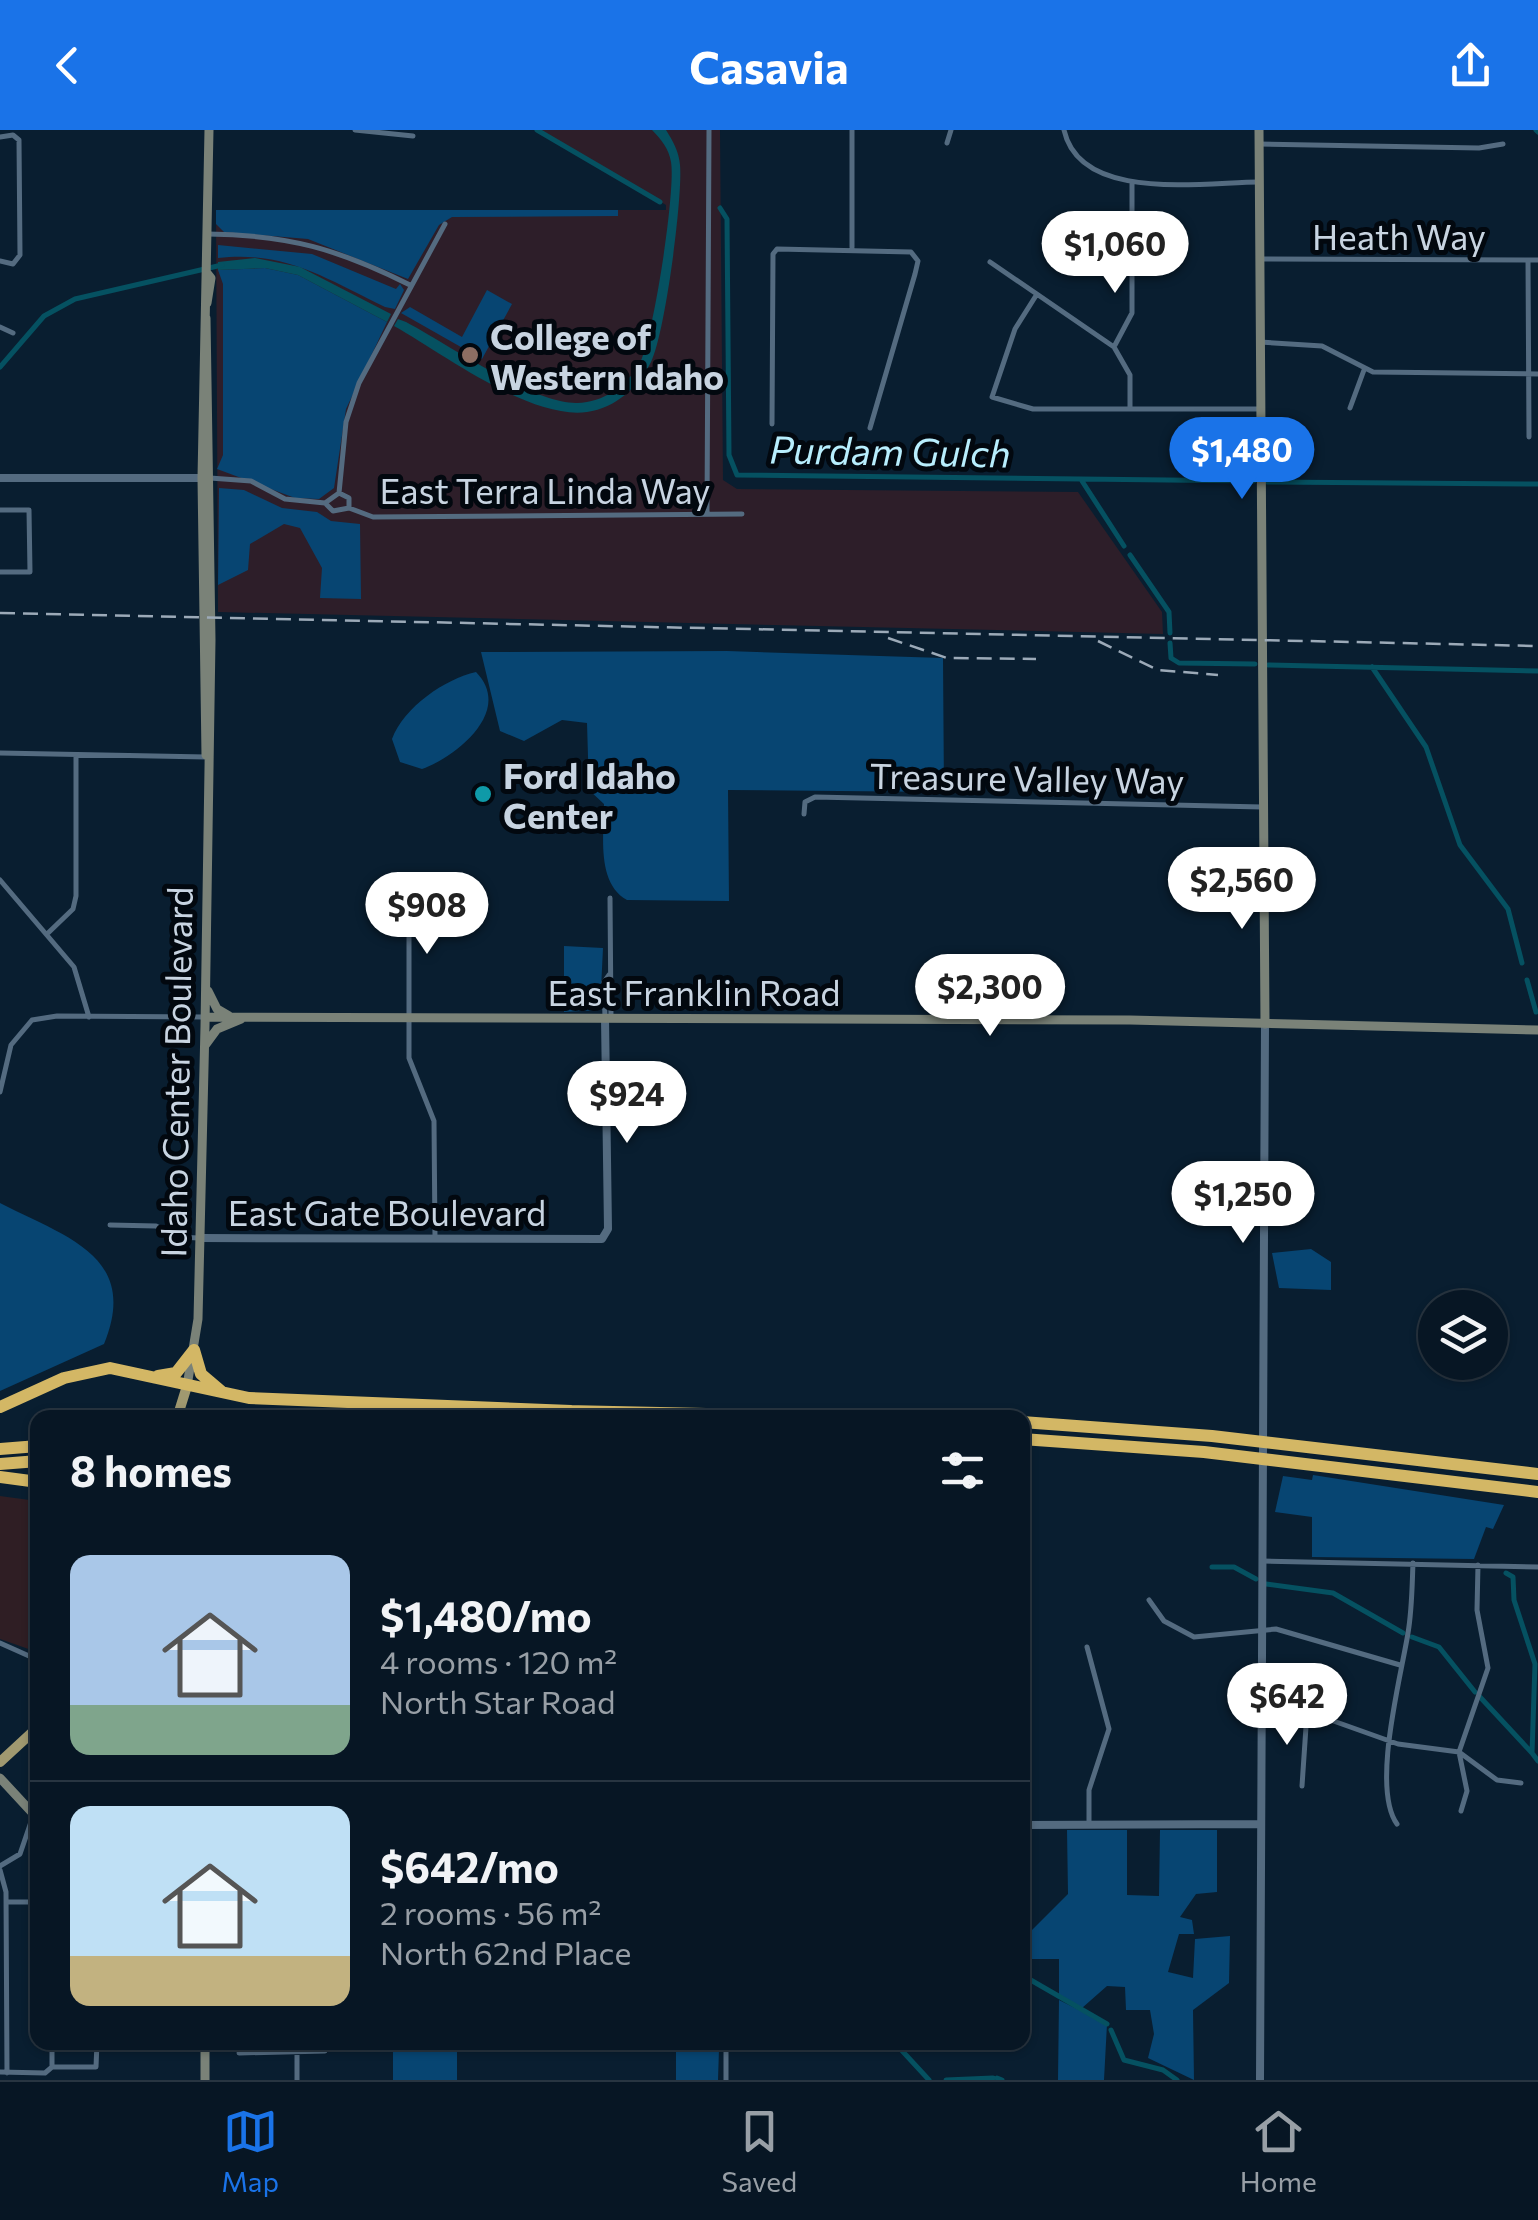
<!DOCTYPE html>
<html lang="en">
<head>
<meta charset="utf-8">
<style>
	:root { --surface:#071624; --page:#152331; --text:#f1f3f6; --muted:#989fa6; --line:#283541; --accent:#1a73e8 }
	body { margin:0; font-family:Commissioner,sans-serif; background:var(--page); color:var(--text); height:100vh; display:flex; flex-direction:column; font-size:38px; white-space:nowrap }
	* { box-sizing:border-box; margin:0 }
	p { font-size:32px; color:var(--muted) }
	.icon { flex:none; width:55px; height:55px; fill:none; stroke:currentColor; stroke-width:2; stroke-linecap:round; stroke-linejoin:round }
	.map { position:relative; flex:1; overflow:hidden }
	.sheet { position:absolute; left:30px; top:1280px; width:1000px; height:640px; display:flex; flex-direction:column; background:var(--surface); border-radius:20px; box-shadow:0 2px 8px #0004,0 0 0 2px var(--line) }
	.sheet>* { flex:none }
	.controls { position:absolute; left:1418px; top:1160px; display:grid; gap:20px }
	.controls a { display:grid; place-items:center; width:90px; height:90px; border-radius:50%; background:var(--surface); box-shadow:0 2px 8px #0004,0 0 0 2px var(--line); font-size:50px }
	.price { position:absolute; translate:-50% -85px; padding:0 22px; border-radius:35px; background:#fff; color:#222; font-size:32px; line-height:65px; filter:drop-shadow(0 2px 5px #0008) }
	.price::after { content:''; position:absolute; left:50%; top:60px; width:30px; height:22px; margin-left:-15px; background:inherit; clip-path:polygon(0 0,100% 0,50% 100%) }
	.price.on { background:var(--accent); color:#fff }
	ul { padding:0; list-style:none }
	li { display:flex; align-items:center; gap:30px; height:250px; padding:0 40px }
	li+li { border-top:2px solid var(--line) }
	li span { display:grid; place-items:center; flex:none; width:280px; height:200px; border-radius:20px; color:#555 }
	li>.icon { margin-inline-start:auto }
	span .icon { width:120px; height:120px; fill:#fffc; stroke-width:1 }
	li b { font-size:42px }
	h2 { display:flex; justify-content:space-between; align-items:center; height:120px; padding:0 40px; font-size:42px }
	header { display:flex; justify-content:space-between; align-items:center; height:130px; padding:0 40px; background:var(--accent); color:#fff; font-size:45px; font-weight:700 }
	.tabs { display:flex; justify-content:space-around; align-items:center; height:140px; border-top:2px solid var(--line); background:var(--surface); font-size:28px; color:var(--muted) }
	.tabs a { display:grid; justify-items:center; gap:5px }
	.tabs .on { color:var(--accent) }
	.map>svg:first-child { display:block }
	.education { fill:#2d1e29 }
	.medical { fill:#2f1e24 }
	.green { fill:#074572 }
	.water { fill:#055161 }
	.lines { fill:none; stroke-linecap:round; stroke-linejoin:round }
	.canal { stroke:#055161; stroke-width:5 }
	.minor { stroke:#546b80; stroke-width:5 }
	.tertiary { stroke:#546b80; stroke-width:8 }
	.secondary { stroke:#7a8278; stroke-width:9 }
	.primary { stroke:#a09970; stroke-width:10 }
	.motorway { stroke:#d3b765; stroke-width:12 }
	.rail { stroke:#9caab8; stroke-width:2.5; stroke-dasharray:15 8; stroke-linecap:butt }
	.education-dot { fill:#8d6e63; stroke:#02080f; stroke-width:4 }
	.culture-dot { fill:#0f9aa8; stroke:#02080f; stroke-width:4 }
	.labels { text-anchor:middle; dominant-baseline:central; stroke-width:10; stroke-linejoin:round; paint-order:stroke }
	.street-label { font-size:35px; fill:#c8d4e1; stroke:#02080f }
	.poi-label { font-size:35px; font-weight:bold; fill:#c8d4e1; stroke:#02080f; text-anchor:start }
	.water-label { font-size:38px; font-style:italic; fill:#b8eefd; stroke:#02080f }
</style>
</head>
<body>
<header><svg class="icon" aria-label="back" viewBox="0 0 24 24"><path d="M15 5l-7 7 7 7"/></svg>Casavia<svg class="icon" aria-label="share" viewBox="0 0 24 24"><path d="M12 15V3M7 8l5-5 5 5M5 13v7h14v-7"/></svg></header>
<div class="map">
<svg width="1538" height="1950" viewBox="0 0 1538 1950">
	<rect width="100%" height="100%" fill="#091e30"/>
	<!-- education -->
	<path class="education" d="M538,0H720L723,350L737,359L1078,362L1162,482L1163,504L218,482L216,80H666V75Z"/>
	<!-- medical -->
	<path class="medical" d="M0,1366L37,1371V1522L0,1509Z"/>
	<!-- green -->
	<path class="green" d="M216,80H618V86L452,87L439,95L408,149L308,109L224,102L216,94Z
		M218,115L312,124L396,159L400,154L404,160L395,179L385,177C327,149 285,120 218,128Z
		M265,138L298,145L387,192L346,279L334,358L319,369L295,368L217,339L223,325V154L218,140Z
		M487,160L512,174L482,229L401,183L410,177L462,207Z
		M219,358L244,360L282,378L317,382L331,391L360,394L361,469L320,468L322,438L300,398L284,394L250,414L248,440L218,455Z
		M727,521L943,528L944,662L728,660L729,771L627,770C596,753 604,704 604,674L589,660L587,593L562,590L524,611L500,601L481,522Z
		M476,542C515,582 453,628 422,639L400,632L392,609C404,577 445,549 476,542Z
		M564,816L603,818L600,880L564,882Z
		M0,1073C66,1107 140,1126 104,1214L0,1261Z
		M1311,1119L1331,1132V1160L1279,1158L1272,1123Z
		M1313,1345L1504,1375L1493,1399L1486,1397L1474,1429L1312,1427V1387L1275,1382L1283,1346L1312,1350Z
		M1067,1700H1127V1765L1159,1766L1160,1700H1217V1762L1196,1764L1180,1787L1192,1790L1194,1804H1179L1168,1842L1193,1848L1195,1809L1230,1806L1229,1853L1193,1880L1194,1950L1148,1928L1154,1904L1150,1880H1126L1125,1857L1107,1856L1082,1878L1059,1866V1829H1023V1809L1068,1764Z
		M1059,1870L1107,1894L1104,1950H1058Z
		M393,1913L478,1912V1914H457V1950H393Z
		M676,1919H719L718,1950H676Z"/>
	<!-- water -->
	<path class="water" d="M652,0H666C673,11 679,22 680,35C683,67 665,204 651,232C638,257 616,278 587,282C530,290 444,224 394,196L398,189L406,192C448,214 533,274 577,273C604,272 625,257 639,235C653,211 676,60 671,32C669,19 661,9 652,0Z
		M255,128L300,137L391,184L387,192L298,145L265,138L218,140V132Z"/>
	<g class="lines">
		<!-- canal -->
		<path class="canal" d="M537,0L660,72
			M1536,0L1538,2
			M720,78L727,89L729,325L737,345L1254,351
			M0,237L44,186L75,169L222,135
			M1082,351L1124,416
			M1267,352L1538,354
			M1130,425L1169,482L1170,503
			M1170,513L1171,528L1179,533L1255,534
			M1268,535L1538,541
			M1372,537L1426,617L1460,715L1508,779L1522,833
			M1527,850L1536,882
			M1212,1437H1234L1256,1449
			M1506,1443L1513,1447L1514,1470L1535,1534L1532,1623L1538,1631
			M1266,1454L1333,1463L1403,1503
			M1412,1507L1439,1517L1475,1562
			M1480,1567L1532,1623
			M1022,1845L1107,1894
			M1111,1900L1124,1930L1163,1940L1177,1950
			M894,1912L929,1950
			M997,1948L1002,1950
			M946,1950L993,1948"/>
		<!-- minor -->
		<path class="minor" d="M355,0L413,6
			M1064,0C1080,73 1204,52 1259,52
			M0,7L13,5L19,10L20,125L13,134L0,131
			M947,13L951,0
			M1259,14L1479,18L1503,14
			M208,104C289,105 338,119 410,155
			M852,117V0
			M1260,129L1538,130
			M1528,130L1529,307
			M990,132L1114,217L1130,245V278
			M1037,164L1015,199L992,267L1033,279H1260
			M0,197L13,203
			M1260,212L1322,216L1373,242L1538,244
			M1115,215L1132,183V53
			M1350,278L1364,240
			M772,294L773,124L777,119L911,122L918,131L915,144L870,298
			M210,348L251,351L285,369L325,373
			M339,363L346,292L359,253L445,94
			M339,363L349,368V378
			M325,373L333,381L349,378
			M325,373L339,363
			M349,378L373,387L742,384
			M0,380H29L30,442H0
			M707,384L709,0
			M0,623L206,627
			M804,684L805,672L815,667L1262,677
			M0,750L74,837L89,887
			M409,767V928L434,991L435,1108
			M610,768L611,888
			M47,804L73,779L76,766V625
			M605,888L604,852L609,845
			M0,962L11,915L32,890L57,886L205,887
			M110,1095L156,1096L177,1107L199,1108
			M1263,1431L1538,1437
			M1149,1470L1164,1491L1194,1507L1276,1499L1400,1535
			M0,1513L38,1530
			M1087,1517L1109,1599L1089,1660V1694
			M1261,1575L1311,1583L1398,1614L1459,1622L1497,1650L1521,1653
			M1302,1656L1307,1582
			M1461,1681L1467,1661L1459,1622L1488,1538L1477,1480L1478,1435
			M1397,1694C1371,1658 1401,1547 1408,1503C1412,1480 1412,1457 1413,1433
			M0,1736L20,1724L33,1686
			M0,1740L6,1762L7,1943
			M6,1772H38
			M239,1923L325,1921
			M52,1937V1912
			M0,1942L45,1943L52,1937H96L97,1912
			M297,1950V1923
			M726,1950V1912"/>
		<!-- tertiary -->
		<path class="tertiary" d="M0,348H205
			M200,1108L602,1109L608,1099L605,888
			M1022,1695L1261,1694
			M1260,1950L1265,894"/>
		<!-- secondary -->
		<path class="secondary" d="M1259,0L1265,894
			M207,173L211,148L207,143
			M206,625L202,348L209,0
			M208,861L217,879L229,886
			M205,887L1130,890L1538,900
			M206,914L217,899L241,889
			M187,1256L198,1189L205,896L211,510L206,188
			M0,1648L38,1689
			M205,1950V1912"/>
		<!-- primary -->
		<path class="primary" d="M177,1288L187,1256
			M0,1632L38,1597"/>
		<!-- motorway -->
		<path class="motorway" d="M194,1220L201,1244L221,1261
			M158,1246L176,1243L194,1220
			M0,1277L64,1248L110,1238L249,1268L571,1281
			M567,1281L884,1288
			M469,1288L502,1285
			M1022,1292L1212,1306L1538,1344
			M1022,1309L1204,1322L1538,1362
			M0,1319L38,1316
			M0,1334L38,1331
			M0,1347L38,1352"/>
		<!-- rail -->
		<path class="rail" d="M0,483L1538,516
			M888,508L947,528L1036,529
			M1098,511L1158,540L1218,545"/>
	</g>
	<!-- markers -->
	<circle class="education-dot" cx="470" cy="225" r="10"/>
	<circle class="culture-dot" cx="483" cy="664" r="10"/>
	<g class="labels">
		<!-- street labels -->
		<g class="street-label">
			<text x="1399" y="105">Heath Way</text>
			<text x="545" y="359">East Terra Linda Way</text>
			<text transform="translate(1027 647) rotate(1)">Treasure Valley Way</text>
			<text x="694" y="861">East Franklin Road</text>
			<text transform="translate(175 942) rotate(-89)">Idaho Center Boulevard</text>
			<text x="387" y="1081">East Gate Boulevard</text>
		</g>
		<!-- poi labels -->
		<g class="poi-label">
			<text x="490" y="205">College of<tspan x="490" dy="40">Western Idaho</tspan></text>
			<text x="503" y="644">Ford Idaho<tspan x="503" dy="40">Center</tspan></text>
		</g>
		<!-- water labels -->
		<g class="water-label">
			<text transform="translate(890 320) rotate(1)">Purdam Gulch</text>
		</g>
	</g>
</svg>
<div class="controls">
<a><svg class="icon" aria-label="layers" viewBox="0 0 24 24"><path d="M12 4l9 5-9 5-9-5zM3 14l9 5 9-5"/></svg></a>
</div>
<b class="price" style="left:1115px;top:166px">$1,060</b>
<b class="price on" style="left:1242px;top:372px">$1,480</b>
<b class="price" style="left:1242px;top:802px">$2,560</b>
<b class="price" style="left:427px;top:827px">$908</b>
<b class="price" style="left:990px;top:909px">$2,300</b>
<b class="price" style="left:627px;top:1016px">$924</b>
<b class="price" style="left:1243px;top:1116px">$1,250</b>
<b class="price" style="left:1287px;top:1618px">$642</b>
<section class="sheet">
<h2>8 homes<svg class="icon" aria-label="filters" viewBox="0 0 24 24"><path d="M4 7h16M4 17h16"/><circle cx="9" cy="7" r="2"/><circle cx="15" cy="17" r="2"/></svg></h2>
<ul>
<li><span style="background:linear-gradient(#a9c7e8 75%,#7fa58c 0)"><svg class="icon" aria-label="home" viewBox="0 0 24 24"><path d="M3 11l9-7 9 7M6 9v11h12V9"/></svg></span><div><b>$1,480/mo</b><p>4 rooms · 120 m²</p><p>North Star Road</p></div></li>
<li><span style="background:linear-gradient(#bfe0f5 75%,#c2b280 0)"><svg class="icon" aria-label="home" viewBox="0 0 24 24"><path d="M3 11l9-7 9 7M6 9v11h12V9"/></svg></span><div><b>$642/mo</b><p>2 rooms · 56 m²</p><p>North 62nd Place</p></div></li>
</ul>
</section>
</div>
<nav class="tabs">
<a class="on"><svg class="icon" aria-label="map" viewBox="0 0 24 24"><path d="M3 6l6-2 6 2 6-2v14l-6 2-6-2-6 2zM9 4v14M15 6v14"/></svg>Map</a>
<a><svg class="icon" aria-label="saved" viewBox="0 0 24 24"><path d="M7 4h10v16l-5-4-5 4z"/></svg>Saved</a>
<a><svg class="icon" aria-label="home" viewBox="0 0 24 24"><path d="M3 11l9-7 9 7M6 9v11h12V9"/></svg>Home</a>
</nav>
</body>
</html>
